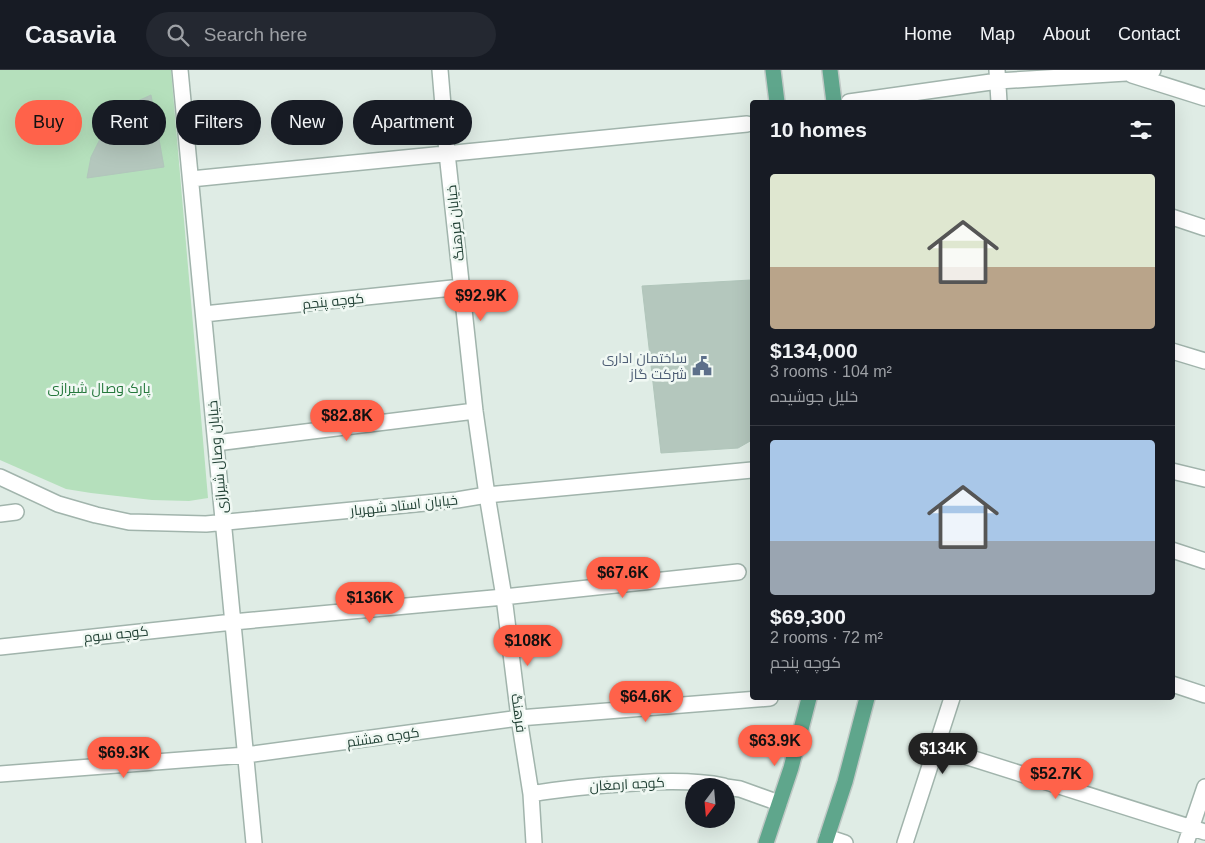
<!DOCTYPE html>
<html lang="en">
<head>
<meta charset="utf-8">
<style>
	:root { --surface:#171b24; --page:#242831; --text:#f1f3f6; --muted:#9ea1a6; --line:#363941; --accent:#ff624a }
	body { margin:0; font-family:Arial,Cairo,sans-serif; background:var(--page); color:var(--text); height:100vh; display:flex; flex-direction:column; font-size:19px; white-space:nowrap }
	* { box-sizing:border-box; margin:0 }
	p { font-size:16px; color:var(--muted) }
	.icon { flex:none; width:28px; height:28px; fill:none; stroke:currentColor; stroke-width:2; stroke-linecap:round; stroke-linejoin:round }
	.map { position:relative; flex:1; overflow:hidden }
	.drawer { position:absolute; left:750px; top:30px; width:425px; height:600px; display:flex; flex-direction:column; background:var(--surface); border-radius:5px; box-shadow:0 5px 20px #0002 }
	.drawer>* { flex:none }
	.banner { position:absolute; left:15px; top:30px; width:475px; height:45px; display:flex; gap:10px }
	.needle { width:32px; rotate:196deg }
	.buttons { position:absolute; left:685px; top:708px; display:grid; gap:10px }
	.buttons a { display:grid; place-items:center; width:50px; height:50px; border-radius:50%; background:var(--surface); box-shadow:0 5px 20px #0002; font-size:25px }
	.price { position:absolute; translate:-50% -42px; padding:0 11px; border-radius:18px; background:var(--accent); color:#111; font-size:16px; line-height:32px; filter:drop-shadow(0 1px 2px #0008) }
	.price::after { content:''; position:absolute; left:50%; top:30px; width:15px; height:11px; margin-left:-8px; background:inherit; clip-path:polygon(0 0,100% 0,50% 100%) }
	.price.active { background:#222; color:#fff }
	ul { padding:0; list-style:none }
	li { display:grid; align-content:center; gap:10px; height:265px; padding:0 20px }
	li+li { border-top:1px solid var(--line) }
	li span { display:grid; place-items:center; height:155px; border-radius:5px; color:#555 }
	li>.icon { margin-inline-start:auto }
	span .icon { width:90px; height:90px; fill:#fffc; stroke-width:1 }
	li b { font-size:21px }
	h2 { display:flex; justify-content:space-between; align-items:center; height:60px; padding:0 20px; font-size:21px }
	.tag { padding:0 18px; border-radius:22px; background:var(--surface); box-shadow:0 5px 20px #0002; font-size:18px; line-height:45px }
	.tag.active { background:var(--accent); color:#111 }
	header { display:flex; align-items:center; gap:30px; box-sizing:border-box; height:70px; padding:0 25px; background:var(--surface); border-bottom:1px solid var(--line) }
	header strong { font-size:24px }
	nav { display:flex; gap:28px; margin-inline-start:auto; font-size:18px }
	.search { width:350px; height:45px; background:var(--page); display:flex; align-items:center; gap:12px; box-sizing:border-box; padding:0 18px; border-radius:28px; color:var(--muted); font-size:19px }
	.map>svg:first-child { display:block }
	.green { fill:#b5e0bc }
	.building { fill:#b4c7bd; stroke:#b1c6bb }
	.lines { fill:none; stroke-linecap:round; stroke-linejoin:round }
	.minor-casing { stroke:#a1b4ac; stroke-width:18 }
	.major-casing { stroke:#c0c9c6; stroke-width:18 }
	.minor { stroke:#fff; stroke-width:15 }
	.major { stroke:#5fa68c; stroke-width:15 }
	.labels { text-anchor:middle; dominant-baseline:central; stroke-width:5; stroke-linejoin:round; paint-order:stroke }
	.street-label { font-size:14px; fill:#1e3e32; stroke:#f0f8f3 }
	.service-label { font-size:14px; fill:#4e5e75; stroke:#f0f8f3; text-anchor:end }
	.park-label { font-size:14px; fill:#25783c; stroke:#f0f8f3 }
</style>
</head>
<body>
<header>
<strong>Casavia</strong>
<div class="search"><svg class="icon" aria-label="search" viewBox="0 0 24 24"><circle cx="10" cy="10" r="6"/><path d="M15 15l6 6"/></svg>Search here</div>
<nav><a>Home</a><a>Map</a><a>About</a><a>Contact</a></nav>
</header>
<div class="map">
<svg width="1205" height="773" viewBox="0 0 1205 773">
	<rect width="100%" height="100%" fill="#dfece5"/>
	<!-- green -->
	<path class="green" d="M0,0H171L208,428L189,431L152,430L91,423L66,419L0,390Z"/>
	<!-- building -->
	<path class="building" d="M151,25L164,97L87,108L91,87L103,63L115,47L131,34Z
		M751,210L752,222V370L738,378L661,383L642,216Z"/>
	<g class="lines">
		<defs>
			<path id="minor" d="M180,0L254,773
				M440,0L447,83L475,341L487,425L504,527L519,648L531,724L534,773
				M997,0L999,32
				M1132,5L1205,28
				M849,32L998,11L1126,3L1153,0
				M191,109L747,54
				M1172,147L1205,158
				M204,244L462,217
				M1172,281L1205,291
				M216,373L475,341
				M1172,401L1205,409
				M0,407L58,434L96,445L129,452L206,454L457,430L487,425L752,400
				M0,444L16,442
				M1172,480L1205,491
				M0,577L233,552L504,527L738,502
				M1172,614L1205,625
				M936,677L1205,762
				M0,704L246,685L519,648L770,628
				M726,717L740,719L779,733
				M531,724C565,718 600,715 635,713C664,711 695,710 724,716
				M827,767L845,773
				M905,773L952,628
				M1186,773L1205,717"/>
			<path id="major" d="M773,0L777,32
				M830,0L834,32
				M766,773L791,698L809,628
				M825,773L845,712L867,628"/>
		</defs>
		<!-- minor casing -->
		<use href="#minor" class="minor-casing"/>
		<!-- major casing -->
		<use href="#major" class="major-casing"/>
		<!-- minor -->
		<use href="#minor" class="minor"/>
		<!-- major -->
		<use href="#major" class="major"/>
	</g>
	<!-- icons -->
	<defs>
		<symbol id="civic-bare" viewBox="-9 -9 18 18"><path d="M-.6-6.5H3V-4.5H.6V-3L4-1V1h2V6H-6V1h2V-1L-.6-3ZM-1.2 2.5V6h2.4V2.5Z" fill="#5c6f8a" stroke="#f0f8f3" stroke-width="2.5" paint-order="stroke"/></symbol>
	</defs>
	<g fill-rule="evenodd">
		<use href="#civic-bare" x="688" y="282" width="28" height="28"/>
	</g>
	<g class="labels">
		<!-- street labels -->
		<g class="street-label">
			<text transform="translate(455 153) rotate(-96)">خیابان فرهنگ</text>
			<text transform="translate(333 231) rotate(-6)">کوچه پنجم</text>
			<text transform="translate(217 387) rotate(-95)">خیابان وصال شیرازی</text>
			<text transform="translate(404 435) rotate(-6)">خیابان استاد شهریار</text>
			<text transform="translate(116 564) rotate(-6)">کوچه سوم</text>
			<text transform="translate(519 643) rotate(82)">فرهنگ</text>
			<text transform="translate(383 667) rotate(-8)">کوچه هشتم</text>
			<text transform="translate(627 714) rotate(-3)">کوچه ارمغان</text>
		</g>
		<!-- service labels -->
		<g class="service-label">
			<text x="687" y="288">ساختمان اداری<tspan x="687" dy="16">شرکت گاز</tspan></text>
		</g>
		<!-- park labels -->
		<g class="park-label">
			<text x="99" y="318">پارک وصال شیرازی</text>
		</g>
	</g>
</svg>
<div class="buttons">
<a><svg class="needle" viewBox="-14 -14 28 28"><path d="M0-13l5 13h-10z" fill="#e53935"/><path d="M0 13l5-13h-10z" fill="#9ea1a6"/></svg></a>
</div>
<b class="price" style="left:481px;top:252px">$92.9K</b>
<b class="price" style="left:347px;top:372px">$82.8K</b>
<b class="price" style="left:623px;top:529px">$67.6K</b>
<b class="price" style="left:370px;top:554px">$136K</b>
<b class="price" style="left:528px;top:597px">$108K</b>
<b class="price" style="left:646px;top:653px">$64.6K</b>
<b class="price" style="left:775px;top:697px">$63.9K</b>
<b class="price active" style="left:943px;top:705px">$134K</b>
<b class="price" style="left:124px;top:709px">$69.3K</b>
<b class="price" style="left:1056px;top:730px">$52.7K</b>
<div class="banner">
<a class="tag active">Buy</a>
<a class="tag">Rent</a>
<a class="tag">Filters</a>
<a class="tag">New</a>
<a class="tag">Apartment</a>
</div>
<section class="drawer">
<h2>10 homes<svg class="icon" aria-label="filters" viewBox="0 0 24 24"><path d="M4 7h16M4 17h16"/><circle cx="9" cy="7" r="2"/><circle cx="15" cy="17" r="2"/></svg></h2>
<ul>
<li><span style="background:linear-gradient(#dfe7d0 60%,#b9a48a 0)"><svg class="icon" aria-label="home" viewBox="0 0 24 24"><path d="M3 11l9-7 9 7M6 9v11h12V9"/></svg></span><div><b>$134,000</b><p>3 rooms · 104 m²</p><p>خلیل جوشیده</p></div></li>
<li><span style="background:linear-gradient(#a9c7e8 65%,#9aa5b1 0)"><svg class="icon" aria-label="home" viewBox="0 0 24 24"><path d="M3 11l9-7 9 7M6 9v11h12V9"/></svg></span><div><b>$69,300</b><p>2 rooms · 72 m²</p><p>کوچه پنجم</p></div></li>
</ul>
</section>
</div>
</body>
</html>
